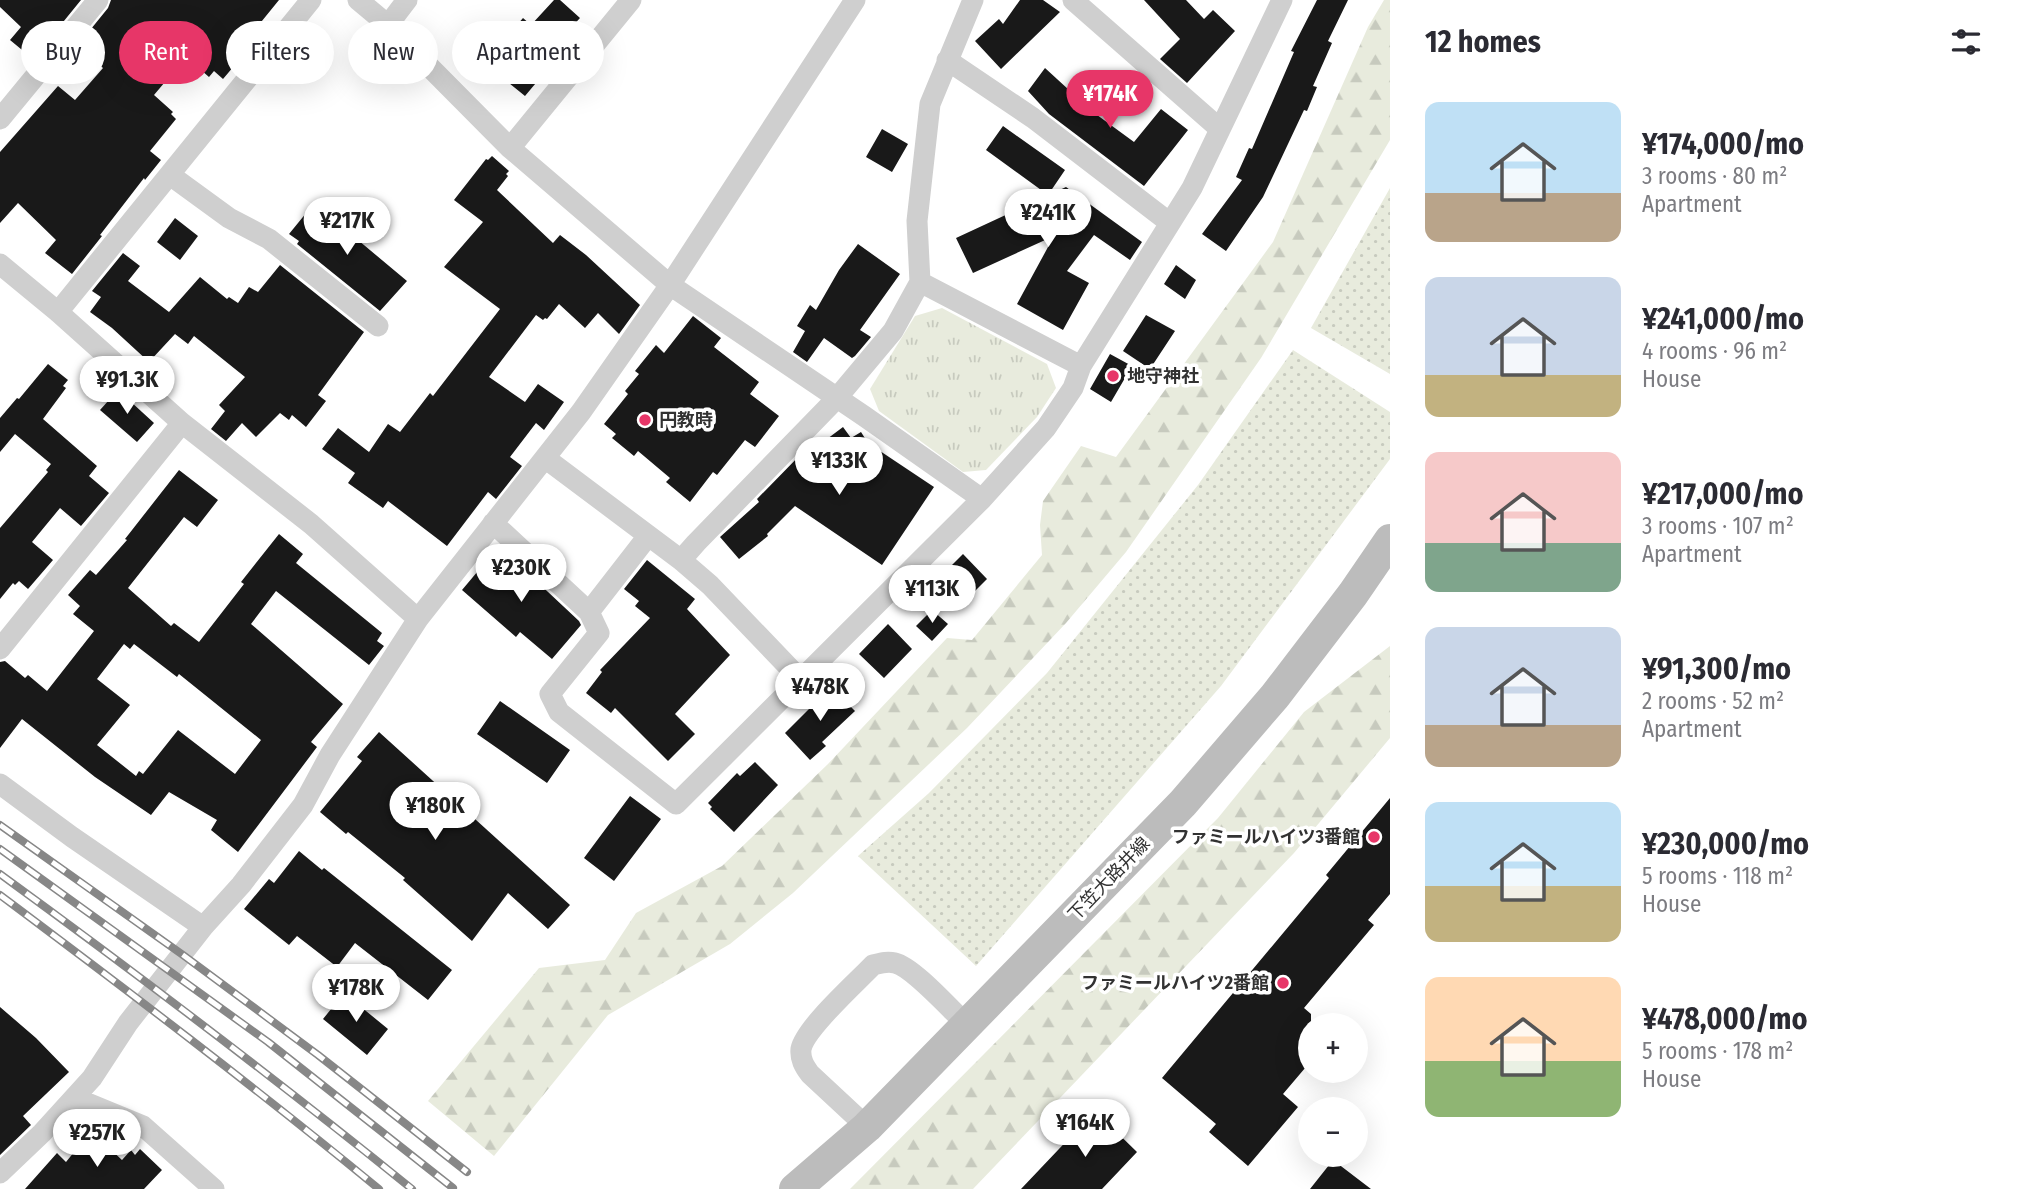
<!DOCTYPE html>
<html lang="en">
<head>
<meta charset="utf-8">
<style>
	:root { --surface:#fff; --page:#f7f7f7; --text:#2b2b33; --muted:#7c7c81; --accent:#e73668 }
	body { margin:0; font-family:"Fira Sans Condensed","Noto Sans JP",sans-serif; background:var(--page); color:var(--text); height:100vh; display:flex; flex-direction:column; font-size:26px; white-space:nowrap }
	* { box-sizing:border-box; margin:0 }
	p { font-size:23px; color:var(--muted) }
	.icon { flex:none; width:38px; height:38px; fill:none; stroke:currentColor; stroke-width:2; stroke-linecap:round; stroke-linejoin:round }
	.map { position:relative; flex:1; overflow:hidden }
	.side { display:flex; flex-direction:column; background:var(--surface); width:630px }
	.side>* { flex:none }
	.hud { position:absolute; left:21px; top:21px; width:665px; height:63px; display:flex; gap:14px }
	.fabs { position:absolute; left:1298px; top:1013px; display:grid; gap:14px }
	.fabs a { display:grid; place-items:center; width:70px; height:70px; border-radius:50%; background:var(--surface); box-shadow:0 7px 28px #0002; font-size:35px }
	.price { position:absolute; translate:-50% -60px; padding:0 16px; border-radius:24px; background:#fff; color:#222; font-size:23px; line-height:46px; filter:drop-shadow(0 2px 4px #0008) }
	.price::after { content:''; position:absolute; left:50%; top:42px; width:21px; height:16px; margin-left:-10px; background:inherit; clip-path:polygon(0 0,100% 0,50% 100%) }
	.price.selected { background:var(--accent); color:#fff }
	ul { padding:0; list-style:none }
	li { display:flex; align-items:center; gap:21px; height:175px; padding:0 35px }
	li span { display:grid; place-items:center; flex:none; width:196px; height:140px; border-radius:14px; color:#555 }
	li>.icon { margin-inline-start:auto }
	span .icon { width:84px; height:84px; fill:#fffc; stroke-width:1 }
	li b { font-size:30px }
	h2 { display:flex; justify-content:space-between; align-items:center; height:84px; padding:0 35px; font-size:30px }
	.chip { padding:0 24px; border-radius:32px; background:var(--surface); box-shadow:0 7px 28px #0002; font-size:24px; line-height:63px }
	.chip.selected { background:var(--accent); color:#fff }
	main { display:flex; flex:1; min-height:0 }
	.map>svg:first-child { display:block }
	.grass { fill:url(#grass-dots) }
	.forest { fill:url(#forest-firs) }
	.park { fill:url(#park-tufts) }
	.building { fill:#191919; fill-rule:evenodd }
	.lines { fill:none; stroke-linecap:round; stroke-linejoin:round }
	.minor { stroke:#cfcfcf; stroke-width:21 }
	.secondary { stroke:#bcbcbc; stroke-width:32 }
	.rail-casing { stroke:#878787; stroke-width:8 }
	.rail { stroke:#fff; stroke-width:5; stroke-dasharray:16; stroke-linecap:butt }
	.poi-dot { fill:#e73668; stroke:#fff; stroke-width:2.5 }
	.labels { text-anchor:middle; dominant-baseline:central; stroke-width:7; stroke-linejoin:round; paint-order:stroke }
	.poi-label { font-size:18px; font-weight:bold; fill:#323232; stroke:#fff; text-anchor:start }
	.street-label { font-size:18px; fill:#323232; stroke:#fff }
</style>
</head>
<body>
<main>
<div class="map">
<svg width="1390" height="1189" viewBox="0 0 1390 1189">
	<defs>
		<pattern id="grass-dots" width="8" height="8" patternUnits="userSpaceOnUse" patternTransform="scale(1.75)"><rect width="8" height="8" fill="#e8ebdd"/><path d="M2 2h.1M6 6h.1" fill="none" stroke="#c7cabe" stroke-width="1.8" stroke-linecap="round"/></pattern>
		<pattern id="forest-firs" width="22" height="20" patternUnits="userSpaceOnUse" patternTransform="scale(1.75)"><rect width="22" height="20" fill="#e8ebdd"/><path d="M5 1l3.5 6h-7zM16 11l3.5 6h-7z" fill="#c7cabe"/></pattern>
		<pattern id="park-tufts" width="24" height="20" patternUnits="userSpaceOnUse" patternTransform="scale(1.75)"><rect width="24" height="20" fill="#e8ebdd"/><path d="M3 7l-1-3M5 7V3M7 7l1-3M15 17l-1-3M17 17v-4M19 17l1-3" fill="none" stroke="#c7cabe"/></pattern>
	</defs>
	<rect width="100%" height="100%" fill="#fff"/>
	<!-- grass -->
	<path class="grass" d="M1390,188V374L1311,328Z
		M1293,350L1390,412V459L1221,686L976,966L858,856L929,793L1047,673L1198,485Z"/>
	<!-- forest -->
	<path class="forest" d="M1384,0H1390V140L1261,358L1126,552L1066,623L967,728L793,893L730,944L608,1015L494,1156L428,1101L539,968L605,960L636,913L722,866L828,764L947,638L972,640L1042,555L1040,525L1043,501L1081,446L1116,457L1273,242L1368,27Z
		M1390,646V738L1294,853L973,1189H850L1218,818L1304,712Z"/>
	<!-- park -->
	<path class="park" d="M942,308L1047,364L1056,388L1037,417L986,470L963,472L879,411L870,389L915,316Z"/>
	<!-- building -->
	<path class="building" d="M0,0H81L33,59L10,40L21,27L0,7Z
		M111,0H279L239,49L245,53L223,79L214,71L209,77L186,57L154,95L173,112L171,114L176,119L150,151L161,160L145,180L144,178L100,235L102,236L72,274L45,253L56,240L18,203L0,223V152L58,86L75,100L103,68L78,45L108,8Z
		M554,0H560L580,18L543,58L551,65L525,96L484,63L523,18L531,25Z
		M1020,0H1043L1060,12L1001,69L975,41L999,19L1003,24Z
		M1144,0H1186L1204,19L1213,10L1235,31L1187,83L1160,59L1180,39Z
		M1317,0H1348L1328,41L1332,43L1313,86L1317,87L1307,111L1304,110L1263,197L1226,251L1202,234L1242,180L1236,177L1249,148L1252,149L1294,52L1291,51Z
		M1045,68L1093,112L1134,142L1161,109L1188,130L1144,186L1049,114L1028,91Z
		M1003,126L1065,170L1048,195L986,150Z
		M882,129L908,144L892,172L866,157Z
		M492,156L509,171L506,174L508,176L497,190L553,243L560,235L586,255L640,305L619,334L598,313L585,328L559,304L547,319L545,318L543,320L536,315L489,377L525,402L538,384L564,402L544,430L536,423L510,457L522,466L496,499L488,492L447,546L388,501L383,508L348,483L355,473L322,449L338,428L369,452L388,424L400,432L430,393L433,396L500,309L444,267L483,222L454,200L486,159L488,160Z
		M1066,187L1142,242L1130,260L1094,235L1067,271L1089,283L1063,330L1017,304L1054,236L973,273L956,238Z
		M316,201L342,222L340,225L407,281L380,311L297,244L299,241L289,234Z
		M175,218L198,236L180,260L157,242Z
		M858,244L900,274L860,330L871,337L855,356L852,358L824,338L807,362L793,352L805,331L797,326L810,305L816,310L839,270Z
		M123,253L140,266L128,281L169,312L200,277L227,299L229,297L238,303L249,287L258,292L280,265L364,332L318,395L326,401L306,427L292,415L289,420L280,413L256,437L242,423L226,441L211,429L225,411L219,405L245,377L194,336L188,344L175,334L149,362L112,328L90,312L101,297L92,291Z
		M1176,265L1196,280L1185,299L1164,284Z
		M1146,315L1175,331L1150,369L1123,351Z
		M693,316L721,338L714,347L759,382L750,394L779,416L755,447L745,440L717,475L713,472L690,502L666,482L670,478L638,451L634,456L612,438L616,434L604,424L628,394L625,391L639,374L635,371L656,345L664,353Z
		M1110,354L1132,366L1111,402L1090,389Z
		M48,364L68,380L63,386L66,388L43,419L97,466L89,476L109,493L81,526L60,508L32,542L53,560L28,589L19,581L15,585L13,583L0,599V528L48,472L46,470L51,464L15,434L0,452V418L17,398L19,399Z
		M118,390L154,423L137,442L100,410Z
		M843,427L851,438L861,432L868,443L934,487L882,565L795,506L767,534L768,536L739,559L720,537L759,502L757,499L804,451L808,447L811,451Z
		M179,470L218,500L197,527L184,517L128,588L171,626L174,623L199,642L244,584L241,582L279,534L303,554L296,563L382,633L377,641L384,646L369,665L276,591L251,624L343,704L311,742L317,747L238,852L211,830L217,820L169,792L151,815L95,777L22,719L0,748V662L5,661L25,678L28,675L47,691L94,631L73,614L80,606L68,595L90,570L96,575L127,540L125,539ZM124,644L130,649L134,644L177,677L179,674L261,740L235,774L178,730L143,774L139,771L136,776L97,745L130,705L97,679Z
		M499,546L579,621L581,625L552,659L520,632L516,637L462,590Z
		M963,554L987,579L960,606L935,582Z
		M647,560L695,599L687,609L730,655L675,714L695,734L668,761L615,708L611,713L586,693L602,672L600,670L650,618L635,606L639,601L624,589Z
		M932,610L948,624L932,641L916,626Z
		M888,624L912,649L884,678L859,654Z
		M831,687L855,711L822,742L826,746L810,760L785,733Z
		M500,701L570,750L547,783L477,734Z
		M379,732L570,905L548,929L508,893L472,941L403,880L405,878L348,832L346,834L320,812L362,761L357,757Z
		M755,762L778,785L734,832L710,809L712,807L708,803L737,773L740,776Z
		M630,796L661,819L614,881L584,858Z
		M1390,798V894L1368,920L1374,925L1304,1008L1311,1014V1061L1283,1094L1298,1107L1248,1166L1209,1132L1216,1124L1162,1078L1329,878L1326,875Z
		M299,851L322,870L324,868L452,970L428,1000L355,943L337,967L297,936L289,945L244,909L269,879L274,883Z
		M344,993L388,1029L367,1055L323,1019Z
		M0,1007L36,1038L69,1072L23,1116L31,1125L0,1155Z
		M1095,1111L1137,1152L1102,1189H1021Z
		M91,1131L122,1160L131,1150L135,1155L140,1149L162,1170L144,1189H25L57,1153L66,1162Z
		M1333,1160L1371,1189H1310Z"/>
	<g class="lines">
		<!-- minor -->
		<path class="minor" d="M358,0L388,25L510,148L670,285L864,416L982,499
			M1073,0L1220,129
			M388,25L407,0
			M947,60L1033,118L1170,223
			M0,119L98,0
			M510,148L631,0
			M170,175L229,218L269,239L378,326
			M0,264L58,312L182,423L311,524L418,619
			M920,282L1081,366
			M58,312L311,0
			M545,458L681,560L710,585L802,681
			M493,523L589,612
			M648,536L589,612L599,633L550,694L559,712L676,804L982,499L1046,428L1073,388L1081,366L1192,188L1282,0
			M681,560L696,543L836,399L893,331L920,282L917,221L930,104L973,0
			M0,649L182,423
			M0,784L72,837L203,927
			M75,1098L143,1126L214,1189
			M867,1127L810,1074C804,1066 800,1059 801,1049C805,1028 857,982 873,965C881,963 887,961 895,963C913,967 952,1011 967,1025
			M0,1173L42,1133L92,1078L128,1023L203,927L241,885L303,805L330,755L418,619L581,412L670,285L855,0"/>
		<!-- secondary -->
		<path class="secondary" d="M795,1189L867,1127L1183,803L1275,696L1353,594L1390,540"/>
		<defs>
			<path id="rail" d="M0,825L183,955L318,1055L467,1172
				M0,849L268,1042L453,1188
				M0,874C140,976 277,1080 412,1189
				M0,895C128,991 255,1087 379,1189"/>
		</defs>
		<!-- rail casing -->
		<use href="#rail" class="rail-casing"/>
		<!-- rail -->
		<use href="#rail" class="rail"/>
	</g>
	<!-- markers -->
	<g class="poi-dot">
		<circle cx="1113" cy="376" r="7"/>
		<circle cx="645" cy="420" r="7"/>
		<circle cx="1374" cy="837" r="7"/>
		<circle cx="1283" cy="983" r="7"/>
	</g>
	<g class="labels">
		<!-- poi labels -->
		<g class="poi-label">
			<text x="1127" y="376">地守神社</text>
			<text x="659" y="420">円教時</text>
			<text x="1360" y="837" text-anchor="end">ファミールハイツ3番館</text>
			<text x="1269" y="983" text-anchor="end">ファミールハイツ2番館</text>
		</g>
		<!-- street labels -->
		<g class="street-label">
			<text transform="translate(1109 879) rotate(-46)">下笠大路井線</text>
		</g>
	</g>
</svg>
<div class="fabs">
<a>+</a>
<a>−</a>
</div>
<b class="price selected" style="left:1110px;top:130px">¥174K</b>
<b class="price" style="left:1048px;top:249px">¥241K</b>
<b class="price" style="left:347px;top:257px">¥217K</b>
<b class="price" style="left:127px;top:416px">¥91.3K</b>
<b class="price" style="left:839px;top:497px">¥133K</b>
<b class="price" style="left:521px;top:604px">¥230K</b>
<b class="price" style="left:932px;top:625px">¥113K</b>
<b class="price" style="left:820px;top:723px">¥478K</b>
<b class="price" style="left:435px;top:842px">¥180K</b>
<b class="price" style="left:356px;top:1024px">¥178K</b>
<b class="price" style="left:1085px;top:1159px">¥164K</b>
<b class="price" style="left:97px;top:1169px">¥257K</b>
<div class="hud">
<a class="chip">Buy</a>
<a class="chip selected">Rent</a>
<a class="chip">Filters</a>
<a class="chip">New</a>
<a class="chip">Apartment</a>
</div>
</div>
<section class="side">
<h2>12 homes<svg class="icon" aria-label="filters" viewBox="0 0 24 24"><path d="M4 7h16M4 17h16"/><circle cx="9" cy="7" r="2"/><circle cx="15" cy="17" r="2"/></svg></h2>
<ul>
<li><span style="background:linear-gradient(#bfe0f5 65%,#b9a48a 0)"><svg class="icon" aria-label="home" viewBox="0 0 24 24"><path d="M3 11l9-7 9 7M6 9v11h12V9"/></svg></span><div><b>¥174,000/mo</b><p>3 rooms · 80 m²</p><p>Apartment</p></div></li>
<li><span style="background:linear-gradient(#c9d6e8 70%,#c2b280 0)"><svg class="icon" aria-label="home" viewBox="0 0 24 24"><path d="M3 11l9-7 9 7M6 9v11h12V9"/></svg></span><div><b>¥241,000/mo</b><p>4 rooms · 96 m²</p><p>House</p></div></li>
<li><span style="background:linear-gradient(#f6c9c9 65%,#7fa58c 0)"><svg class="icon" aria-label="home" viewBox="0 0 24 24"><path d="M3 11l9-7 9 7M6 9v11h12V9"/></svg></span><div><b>¥217,000/mo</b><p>3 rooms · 107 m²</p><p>Apartment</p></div></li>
<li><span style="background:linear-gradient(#c9d6e8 70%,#b9a48a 0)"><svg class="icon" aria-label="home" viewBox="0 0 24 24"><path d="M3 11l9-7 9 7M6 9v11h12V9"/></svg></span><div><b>¥91,300/mo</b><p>2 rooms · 52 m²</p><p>Apartment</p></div></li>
<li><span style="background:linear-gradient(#bfe0f5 60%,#c2b280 0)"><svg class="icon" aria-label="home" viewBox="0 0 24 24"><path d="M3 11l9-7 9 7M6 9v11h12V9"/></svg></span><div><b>¥230,000/mo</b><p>5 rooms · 118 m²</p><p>House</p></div></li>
<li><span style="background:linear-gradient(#ffd9b3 60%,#8fb573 0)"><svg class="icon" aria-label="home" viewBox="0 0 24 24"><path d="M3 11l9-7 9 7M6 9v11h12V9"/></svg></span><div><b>¥478,000/mo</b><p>5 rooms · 178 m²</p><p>House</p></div></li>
</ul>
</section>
</main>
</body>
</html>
